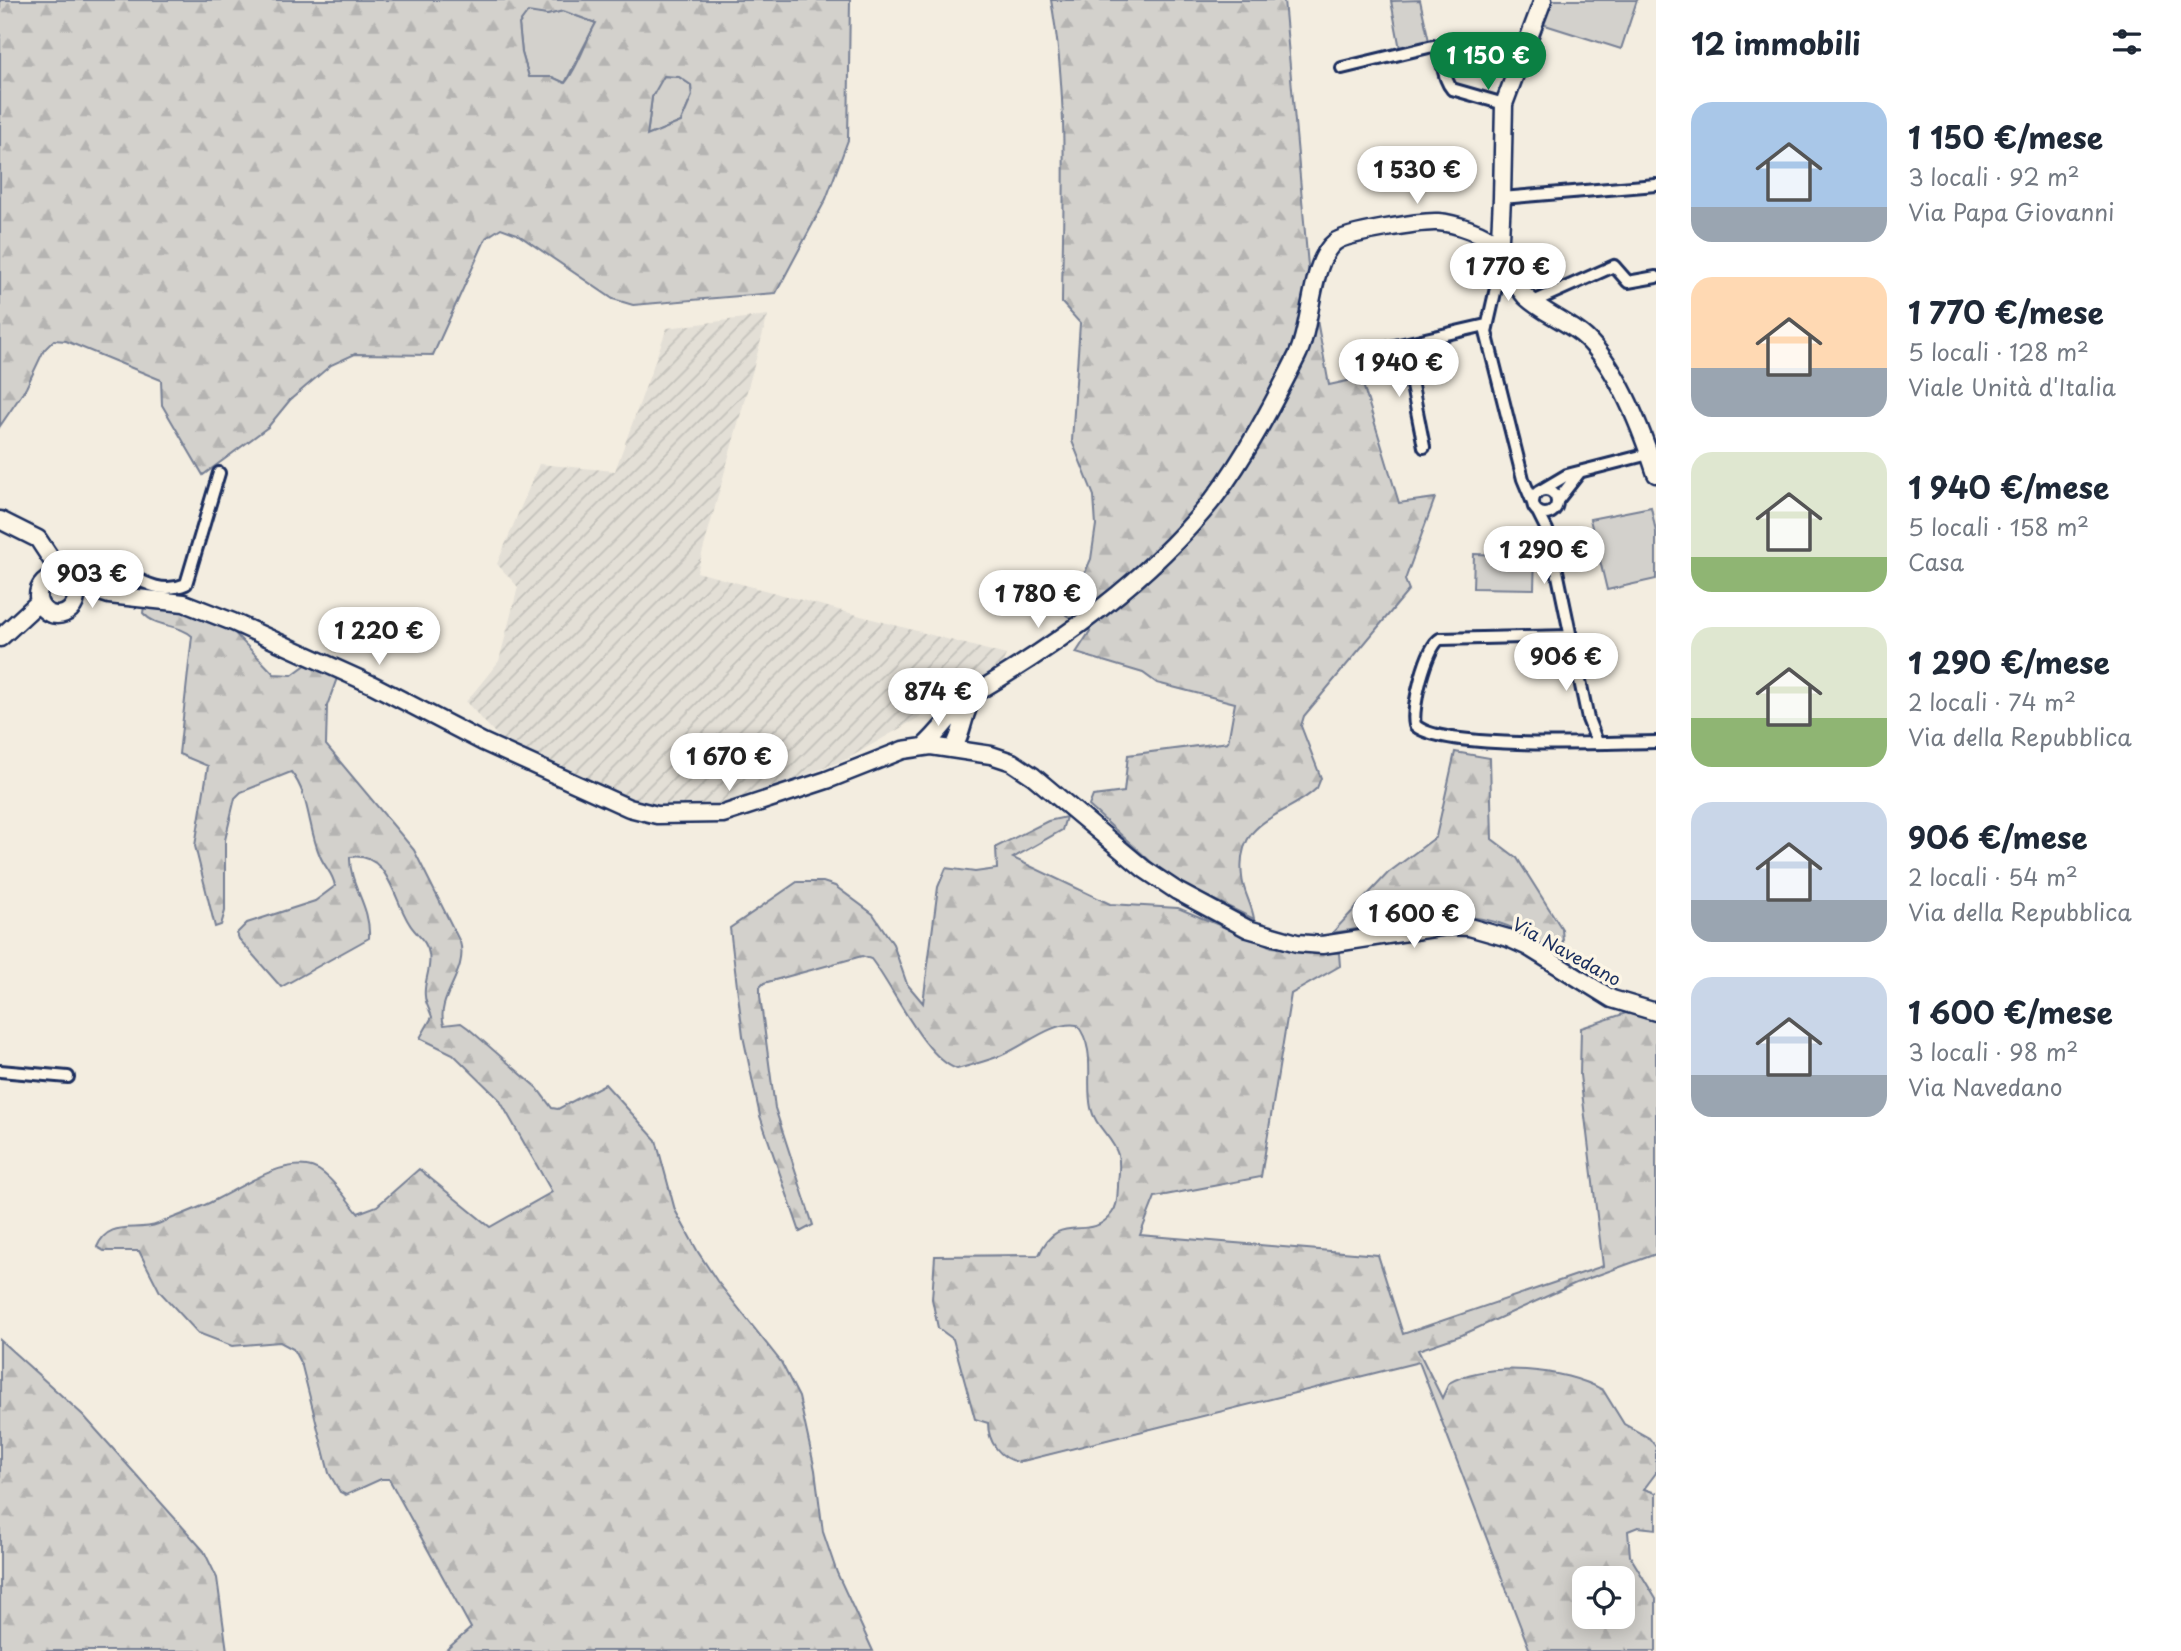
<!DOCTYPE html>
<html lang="it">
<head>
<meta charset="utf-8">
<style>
	:root { --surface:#fff; --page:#f6f6f7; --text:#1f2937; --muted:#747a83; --accent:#0b8043 }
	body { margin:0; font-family:"Playpen Sans",sans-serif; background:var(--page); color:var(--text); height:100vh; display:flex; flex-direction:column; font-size:26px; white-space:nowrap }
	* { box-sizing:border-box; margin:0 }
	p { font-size:23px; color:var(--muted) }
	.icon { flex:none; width:38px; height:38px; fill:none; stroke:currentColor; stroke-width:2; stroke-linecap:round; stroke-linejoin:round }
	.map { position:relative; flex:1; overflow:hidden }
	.panel { display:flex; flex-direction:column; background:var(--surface); width:525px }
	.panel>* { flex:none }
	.fabs { position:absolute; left:1572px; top:1566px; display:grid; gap:14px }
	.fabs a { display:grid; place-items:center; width:63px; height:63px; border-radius:14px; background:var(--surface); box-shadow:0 4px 18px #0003; font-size:35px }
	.price { position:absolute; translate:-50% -60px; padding:0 16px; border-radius:24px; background:#fff; color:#222; font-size:23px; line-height:46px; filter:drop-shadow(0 2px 4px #0008) }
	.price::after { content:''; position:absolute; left:50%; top:42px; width:21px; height:16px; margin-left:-10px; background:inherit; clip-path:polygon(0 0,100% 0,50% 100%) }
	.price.active { background:var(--accent); color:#fff }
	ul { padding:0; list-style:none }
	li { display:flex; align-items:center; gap:21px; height:175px; padding:0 35px }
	li span { display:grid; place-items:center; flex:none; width:196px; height:140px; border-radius:21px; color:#555 }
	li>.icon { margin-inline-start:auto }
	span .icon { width:84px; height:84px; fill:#fffc; stroke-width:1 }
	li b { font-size:30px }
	h2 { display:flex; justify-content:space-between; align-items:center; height:84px; padding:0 35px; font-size:30px }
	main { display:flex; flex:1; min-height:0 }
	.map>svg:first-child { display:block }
	.industrial { fill:url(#industrial-furrows) }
	.green { fill:#d3d1cc; stroke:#778095; stroke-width:2 }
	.forest { fill:url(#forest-firs); stroke:#778095; stroke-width:2; fill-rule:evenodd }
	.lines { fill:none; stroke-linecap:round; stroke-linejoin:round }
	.street-casing { stroke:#1b2f5e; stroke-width:16 }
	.secondary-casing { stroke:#1b2f5e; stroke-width:21 }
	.street { stroke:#fcf5e5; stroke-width:10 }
	.secondary { stroke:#fcf5e5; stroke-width:16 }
	.labels { text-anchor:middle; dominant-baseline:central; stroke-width:7; stroke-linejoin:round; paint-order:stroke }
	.street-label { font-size:18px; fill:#1b2f5e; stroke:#fcf5e5 }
</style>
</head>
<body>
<main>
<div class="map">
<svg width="1656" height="1651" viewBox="0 0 1656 1651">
	<defs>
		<pattern id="industrial-furrows" width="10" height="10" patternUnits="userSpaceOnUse" patternTransform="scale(1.75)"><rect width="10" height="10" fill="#e3dfd6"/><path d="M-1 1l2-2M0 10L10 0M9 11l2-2" fill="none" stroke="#c2c0ba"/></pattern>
		<pattern id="forest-firs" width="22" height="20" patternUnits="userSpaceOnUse" patternTransform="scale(1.75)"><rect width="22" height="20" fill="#d3d1cc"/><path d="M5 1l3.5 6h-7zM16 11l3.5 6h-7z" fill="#b5b4b2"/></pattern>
	</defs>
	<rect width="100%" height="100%" fill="#f3ede0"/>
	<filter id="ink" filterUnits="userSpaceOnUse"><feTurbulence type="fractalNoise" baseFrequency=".0143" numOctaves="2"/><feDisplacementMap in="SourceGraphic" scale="14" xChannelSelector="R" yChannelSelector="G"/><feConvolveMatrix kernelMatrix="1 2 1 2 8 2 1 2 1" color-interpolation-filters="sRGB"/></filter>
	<g filter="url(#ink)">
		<!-- industrial -->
		<path class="industrial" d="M768,315L697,572L1006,655L999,671L847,759L733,803L647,807L509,748L466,702L499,661L518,587L497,564L539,464L615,471L667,328Z"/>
		<!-- green -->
		<path class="green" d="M1420,0L1429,41L1400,49L1391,1Z
			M1549,0H1637L1621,49L1542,24Z
			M528,11L547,15L563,11L596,23L565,83L552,77H529L522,53L519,24Z
			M663,76L679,77L691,85L692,96L681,122L647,136L652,97Z
			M1651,507L1656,532V579L1607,590L1590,519Z
			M1474,554L1535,556L1534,589L1473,588Z"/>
		<!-- forest -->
		<path class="forest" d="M0,0H850L848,140L826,199L776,293L633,305L613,299L517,234L501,228L486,238L433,355L355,354L331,365L290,400L268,427L203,475L162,405L161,380L66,341L54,340L44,350L26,388L0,426ZM563,11L596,23C585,42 579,66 565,83L552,77H529L522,53L519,24L528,12L547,15ZM664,76L679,77L691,85L692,96L681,122L647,136L652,97Z
			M1051,0H1284L1309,277L1329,385L1361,378L1399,503L1435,498L1405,580L1409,590L1304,716L1301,726L1321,778L1317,788C1287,818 1235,816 1242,877C1243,892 1252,904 1254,919L1170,879L1089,806L1093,796L1124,792L1128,755L1228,742L1235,703L1157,683L1143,673L1076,653L1090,631L1066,615L1091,559L1096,525L1094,496L1072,441L1080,323L1062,303C1063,202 1069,99 1051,0Z
			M146,593L227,625L274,674L292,675L307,664L337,678L327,706L326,745L414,850L460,942C469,972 435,998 444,1025L461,1023L468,1028L537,1088L552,1108L558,1109L605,1084L656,1140L675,1210L698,1252L717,1281L781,1362L799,1397L815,1470L823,1532L837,1573L873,1651H445L471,1628L389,1479H381L346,1495L340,1492L329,1473L302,1366L293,1349L280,1342L232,1346L198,1333L160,1292L139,1251H104L97,1247C109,1218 136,1233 158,1224C177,1216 198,1209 217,1199C244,1186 276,1162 307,1166C327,1168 345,1198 358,1213L377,1206L419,1169L490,1227L552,1192L499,1099L453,1054L420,1038L432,1017C430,1010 425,1003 425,996C423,982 432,969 429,954C427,940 415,934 409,923C393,898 388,851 350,857C349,885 371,905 369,938L281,987L239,939L237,933L247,923L315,901L335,886C333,873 325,868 320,856C308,829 310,795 291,772L241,792L235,798L225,840V911L221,925L215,927L195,846L208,766L179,754L192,636C177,623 156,628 143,613Z
			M1455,752L1490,758L1492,839L1517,858L1562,929L1565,966C1551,955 1537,941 1522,933C1466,901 1392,924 1332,933L1388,873L1436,837Z
			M1066,817L1062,830L1013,858L1110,904L1178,908L1272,947L1339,953L1340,966L1291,994L1261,1177L1155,1197L1140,1235L1378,1255L1403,1334L1603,1266L1580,1075L1581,1028L1626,1013L1656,1019V1254L1576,1283L1462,1335L1418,1350L1442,1398L1449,1383C1488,1361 1564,1368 1603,1390L1624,1424L1649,1438L1656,1447V1473L1644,1489L1656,1493V1529L1638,1527L1628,1531L1630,1556L1656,1599V1651H1530L1419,1362L1019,1462C1000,1459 988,1442 988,1423L975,1419L953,1339L938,1328L932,1299L935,1256L1039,1255C1059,1208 1089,1245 1112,1213C1118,1205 1117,1197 1118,1187C1118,1177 1121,1165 1118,1155C1113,1137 1095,1127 1091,1108C1085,1080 1097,1050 1077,1025C1051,1021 1024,1047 1000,1056C986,1061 972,1065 957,1069C925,1059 893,987 871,959L862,956L764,983L760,987V996L775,1108L813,1225L800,1232L760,1116L743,1036L730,928L797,882H823L835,886L873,914L893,944L907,984L923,1003L938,887L946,868L975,872L997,869L996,847L1048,821ZM1584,1578H1622V1617H1584Z
			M0,1340L83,1415L204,1551L217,1578L227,1651H0Z"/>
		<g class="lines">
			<defs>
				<path id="street" d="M1342,68L1433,46C1445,56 1441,77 1452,89L1504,104
					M1502,198L1656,185
					M1509,269L1496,288L1486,332L1523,479L1533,503
					M1533,302L1614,266L1628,282L1656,277
					M1404,345L1424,447
					M1369,352L1486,325
					M1533 502a12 12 0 1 1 24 0a12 12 0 1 1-24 0Z
					M1540,491L1567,475L1649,454
					M1557,501L1579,473
					M1538,512L1547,530L1556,566L1588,719L1597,742
					M69,580C109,534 138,605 186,584L219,473
					M1570,636L1440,639C1426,647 1411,709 1415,725C1441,751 1613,742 1656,742
					M0,1071L68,1077"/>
				<path id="secondary" d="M1496,244L1500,238L1502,198L1504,104L1543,0
					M0,520L38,539L63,577
					M38 596a19 19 0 1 1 38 0a19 19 0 1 1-38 0Z
					M72,583L109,595L184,603L233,622L373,685L483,742L629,808L657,815L723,814L827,780L903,750L931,746L991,755L1012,762L1033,776L1144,869L1177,891L1248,929L1297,943L1322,945L1446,926L1469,927L1508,938L1528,947L1612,999L1656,1012
					M0,638L39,602
					M923,747C942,731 953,710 972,695C1061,642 1149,580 1214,498C1246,456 1273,404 1297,356C1312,327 1310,261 1335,242C1346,233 1422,221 1438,222C1454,223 1485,233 1497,245C1510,259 1511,281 1525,296C1542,313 1568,321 1586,338C1619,369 1642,431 1656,474
					M954,747C964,730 963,710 975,695"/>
			</defs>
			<!-- street casing -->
			<use href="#street" class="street-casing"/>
			<!-- secondary casing -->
			<use href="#secondary" class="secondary-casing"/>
			<!-- street -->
			<use href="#street" class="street"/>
			<!-- secondary -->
			<use href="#secondary" class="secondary"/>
		</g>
	</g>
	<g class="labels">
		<!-- street labels -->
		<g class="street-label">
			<text transform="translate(1567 951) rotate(29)">Via Navedano</text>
		</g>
	</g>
</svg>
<div class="fabs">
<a><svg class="icon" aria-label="locate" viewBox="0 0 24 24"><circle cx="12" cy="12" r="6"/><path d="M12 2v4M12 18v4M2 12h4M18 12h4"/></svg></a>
</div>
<b class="price active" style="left:1488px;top:92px">1 150 €</b>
<b class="price" style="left:1417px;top:206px">1 530 €</b>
<b class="price" style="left:1508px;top:303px">1 770 €</b>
<b class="price" style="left:1399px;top:399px">1 940 €</b>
<b class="price" style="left:1544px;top:586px">1 290 €</b>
<b class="price" style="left:92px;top:610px">903 €</b>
<b class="price" style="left:1038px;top:630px">1 780 €</b>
<b class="price" style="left:379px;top:667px">1 220 €</b>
<b class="price" style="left:1566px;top:693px">906 €</b>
<b class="price" style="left:938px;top:728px">874 €</b>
<b class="price" style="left:729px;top:793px">1 670 €</b>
<b class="price" style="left:1414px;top:950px">1 600 €</b>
</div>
<section class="panel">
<h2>12 immobili<svg class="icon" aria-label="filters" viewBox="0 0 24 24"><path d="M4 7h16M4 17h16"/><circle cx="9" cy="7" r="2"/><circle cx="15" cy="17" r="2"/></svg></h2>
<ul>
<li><span style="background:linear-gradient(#a9c7e8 75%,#9aa5b1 0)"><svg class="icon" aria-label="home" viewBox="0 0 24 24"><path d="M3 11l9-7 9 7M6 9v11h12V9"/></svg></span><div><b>1 150 €/mese</b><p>3 locali · 92 m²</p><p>Via Papa Giovanni</p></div></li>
<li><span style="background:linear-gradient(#ffd9b3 65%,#9aa5b1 0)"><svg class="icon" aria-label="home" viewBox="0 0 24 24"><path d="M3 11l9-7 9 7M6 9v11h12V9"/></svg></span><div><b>1 770 €/mese</b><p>5 locali · 128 m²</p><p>Viale Unità d'Italia</p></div></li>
<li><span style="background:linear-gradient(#dfe7d0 75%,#8fb573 0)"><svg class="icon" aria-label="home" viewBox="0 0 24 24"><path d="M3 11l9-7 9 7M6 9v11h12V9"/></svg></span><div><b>1 940 €/mese</b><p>5 locali · 158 m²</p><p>Casa</p></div></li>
<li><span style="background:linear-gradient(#dfe7d0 65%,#8fb573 0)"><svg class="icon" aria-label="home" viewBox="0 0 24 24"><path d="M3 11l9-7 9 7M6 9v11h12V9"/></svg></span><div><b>1 290 €/mese</b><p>2 locali · 74 m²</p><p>Via della Repubblica</p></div></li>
<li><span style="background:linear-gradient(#c9d6e8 70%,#9aa5b1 0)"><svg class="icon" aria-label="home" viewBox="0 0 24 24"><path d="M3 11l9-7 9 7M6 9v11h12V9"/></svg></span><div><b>906 €/mese</b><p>2 locali · 54 m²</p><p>Via della Repubblica</p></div></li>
<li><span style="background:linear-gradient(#c9d6e8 70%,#9aa5b1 0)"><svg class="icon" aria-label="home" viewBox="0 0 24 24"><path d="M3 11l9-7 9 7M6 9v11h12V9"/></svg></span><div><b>1 600 €/mese</b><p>3 locali · 98 m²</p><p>Via Navedano</p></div></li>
</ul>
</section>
</main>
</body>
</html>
